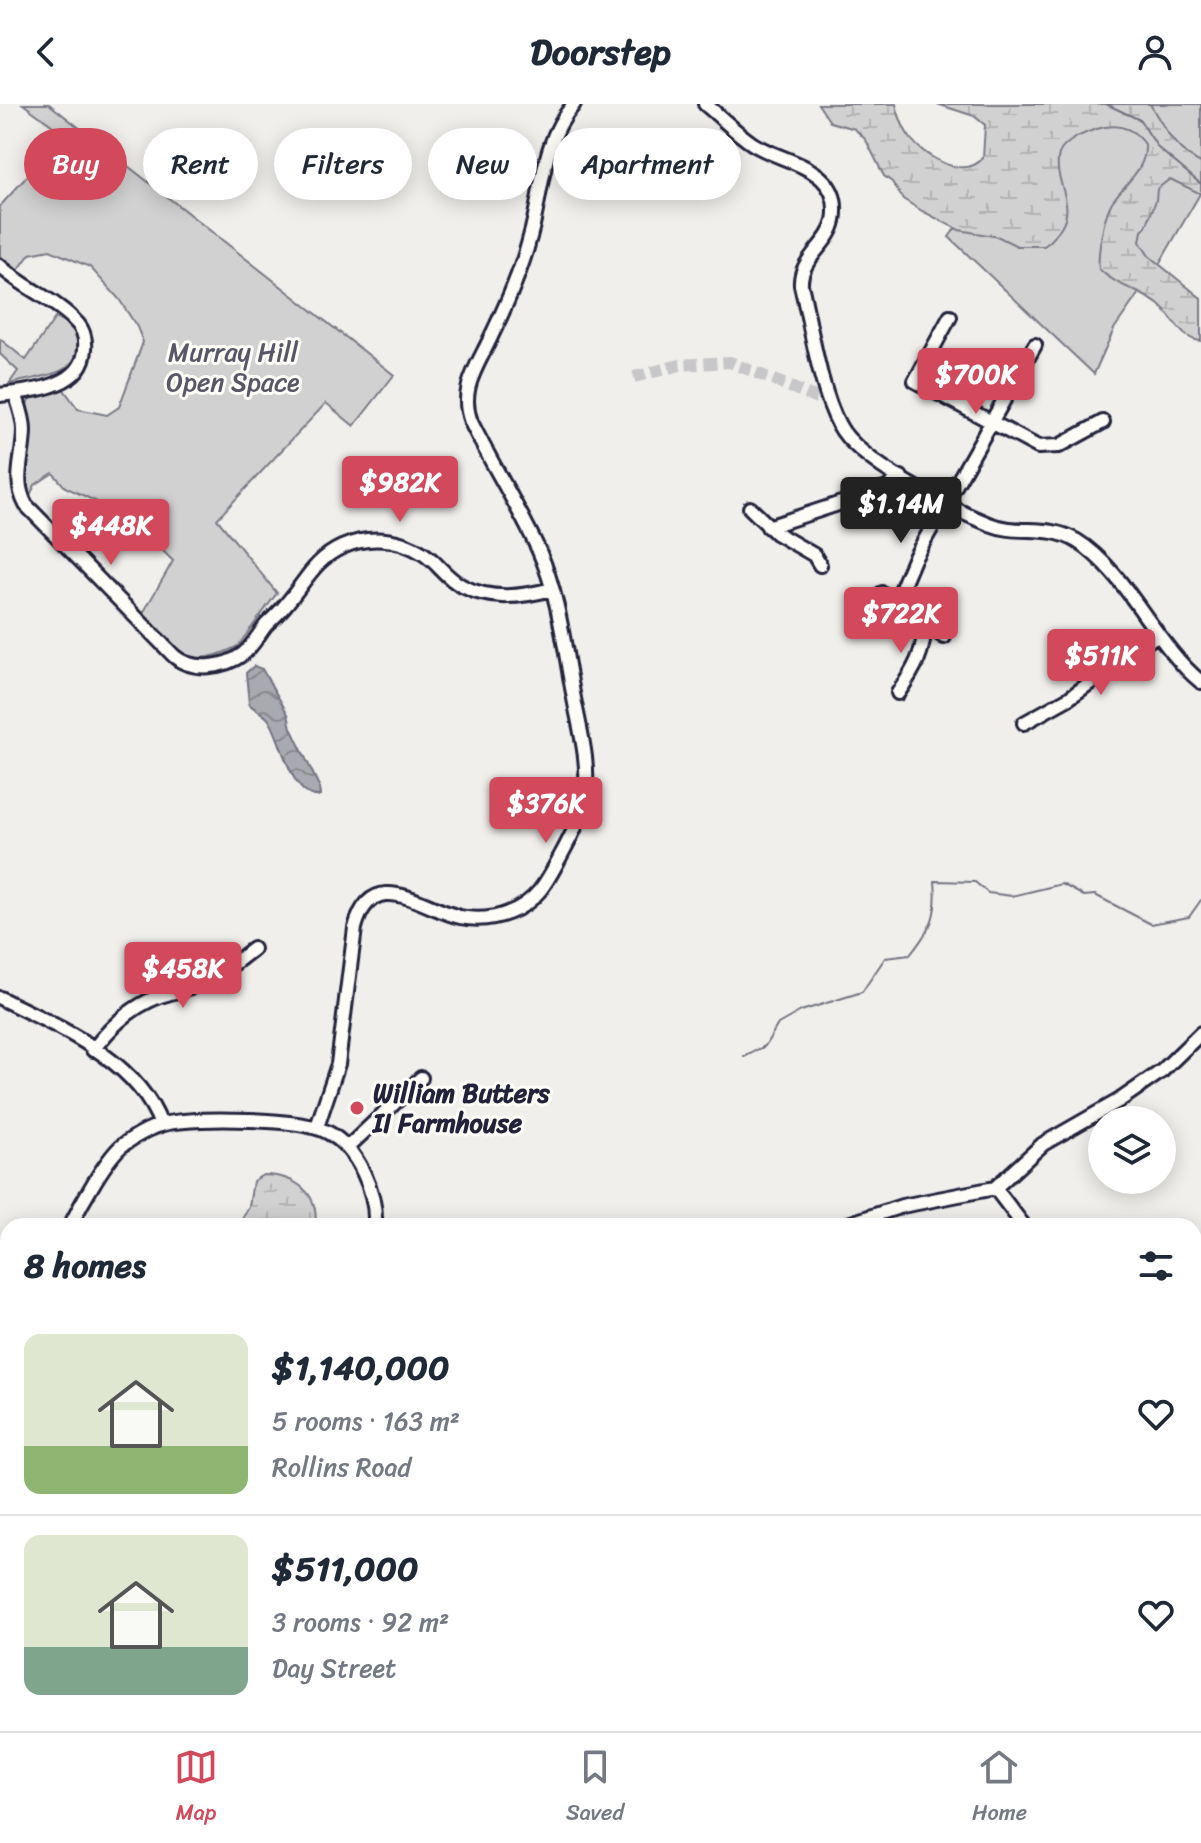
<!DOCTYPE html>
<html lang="en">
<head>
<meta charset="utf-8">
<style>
	:root { --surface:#fff; --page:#f2f2f3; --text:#1f2937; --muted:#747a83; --line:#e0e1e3; --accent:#d1495b }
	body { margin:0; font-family:Sriracha,sans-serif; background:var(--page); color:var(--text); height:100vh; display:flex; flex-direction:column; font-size:30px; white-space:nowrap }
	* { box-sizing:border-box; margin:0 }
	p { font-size:26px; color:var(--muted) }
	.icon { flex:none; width:44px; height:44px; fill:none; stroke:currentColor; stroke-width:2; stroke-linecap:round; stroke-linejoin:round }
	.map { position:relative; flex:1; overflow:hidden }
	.details { position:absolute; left:0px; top:1114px; width:1202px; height:514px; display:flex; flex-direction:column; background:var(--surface); border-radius:24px 24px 0 0; box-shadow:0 4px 20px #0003 }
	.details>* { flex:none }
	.top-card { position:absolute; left:24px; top:24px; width:800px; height:72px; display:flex; gap:16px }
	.controls { position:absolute; left:1088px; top:1002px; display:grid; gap:16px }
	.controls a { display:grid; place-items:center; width:88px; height:88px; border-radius:50%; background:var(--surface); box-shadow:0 4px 20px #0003; font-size:40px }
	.price { position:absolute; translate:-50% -68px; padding:0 18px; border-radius:8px; background:var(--accent); color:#fff; font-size:26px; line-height:52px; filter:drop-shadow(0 2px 4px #0008) }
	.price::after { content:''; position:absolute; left:50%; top:48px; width:24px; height:18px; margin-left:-12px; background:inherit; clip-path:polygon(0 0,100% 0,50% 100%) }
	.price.current { background:#222; color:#fff }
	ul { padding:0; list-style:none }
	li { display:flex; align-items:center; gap:24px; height:200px; padding:0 24px }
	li+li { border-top:2px solid var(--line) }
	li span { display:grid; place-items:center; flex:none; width:224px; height:160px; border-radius:16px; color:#555 }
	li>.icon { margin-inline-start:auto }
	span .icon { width:96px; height:96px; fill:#fffc; stroke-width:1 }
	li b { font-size:34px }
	h2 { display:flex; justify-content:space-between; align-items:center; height:96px; padding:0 24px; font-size:34px }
	.pill { padding:0 28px; border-radius:36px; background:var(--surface); box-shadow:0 4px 20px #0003; font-size:28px; line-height:72px }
	.pill.current { background:var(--accent); color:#fff }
	header { display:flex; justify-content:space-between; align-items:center; height:104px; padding:0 24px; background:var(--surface); font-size:36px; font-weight:700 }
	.dock { display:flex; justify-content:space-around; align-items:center; height:112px; border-top:2px solid var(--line); background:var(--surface); font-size:22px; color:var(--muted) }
	.dock a { display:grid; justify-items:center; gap:4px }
	.dock .current { color:var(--accent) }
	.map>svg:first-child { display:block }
	.green { fill:#d2d1d1; stroke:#7a7a86; stroke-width:2 }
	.wetland { fill:url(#wetland-marsh); stroke:#7a7a86; stroke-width:2 }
	.water { fill:url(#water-waves); stroke:#737381; stroke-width:2 }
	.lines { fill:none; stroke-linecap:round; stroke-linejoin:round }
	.stream { stroke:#737381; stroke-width:2 }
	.canal { stroke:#a9a9b0; stroke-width:8 }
	.minor-tunnel { stroke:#c7c6c9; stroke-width:12; stroke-dasharray:12 6; stroke-linecap:butt }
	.minor-casing { stroke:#22223b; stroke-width:18 }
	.minor { stroke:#fdfcf7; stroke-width:12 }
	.poi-dot { fill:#d1495b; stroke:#fdfcf7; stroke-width:3 }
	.labels { text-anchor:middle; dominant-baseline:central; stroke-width:6; stroke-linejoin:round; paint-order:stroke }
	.park-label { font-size:26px; fill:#575768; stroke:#fdfcf7 }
	.poi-label { font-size:26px; font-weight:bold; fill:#22223b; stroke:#fdfcf7; text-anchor:start }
</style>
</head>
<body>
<header><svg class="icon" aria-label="back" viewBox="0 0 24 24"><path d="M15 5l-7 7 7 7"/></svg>Doorstep<svg class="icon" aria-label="person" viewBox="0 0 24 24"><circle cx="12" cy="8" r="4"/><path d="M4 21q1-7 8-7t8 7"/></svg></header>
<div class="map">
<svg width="1201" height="1627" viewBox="0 0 1201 1627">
	<defs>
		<pattern id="wetland-marsh" width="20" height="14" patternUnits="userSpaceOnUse" patternTransform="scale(2)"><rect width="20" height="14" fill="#d2d1d1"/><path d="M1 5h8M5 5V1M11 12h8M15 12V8" fill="none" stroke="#b4b3b4"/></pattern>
		<pattern id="water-waves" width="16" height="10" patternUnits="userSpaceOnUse" patternTransform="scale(2)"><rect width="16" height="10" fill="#a9a9b0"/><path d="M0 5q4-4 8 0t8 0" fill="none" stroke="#898990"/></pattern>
	</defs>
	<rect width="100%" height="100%" fill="#f0efec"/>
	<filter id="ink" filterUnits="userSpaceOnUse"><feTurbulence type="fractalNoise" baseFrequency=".0125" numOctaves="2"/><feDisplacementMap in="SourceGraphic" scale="16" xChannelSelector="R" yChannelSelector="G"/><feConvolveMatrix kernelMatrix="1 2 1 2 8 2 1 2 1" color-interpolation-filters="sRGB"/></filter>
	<g filter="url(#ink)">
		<!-- green -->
		<path class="green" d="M23,0H49L394,271L354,322L326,299L217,415L277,489L238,542C187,569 176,546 142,511L173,457L129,413L65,383L53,369L35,381L29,393L22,375L26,304L30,292L62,283L78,305L107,311L119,303L143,238L137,223L119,195L90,163L50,146L30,150L17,168L0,152V102L65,31Z
			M1044,0H1201V88L1161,157L1114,225L1094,270L949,133Z
			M55,214C61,217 67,219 72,223C88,238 76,262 58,268C42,274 25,276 9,280L18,267L0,250V235L26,256Z"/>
		<!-- wetland -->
		<path class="wetland" d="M818,0H896C898,11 904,26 911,35C926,54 964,76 983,54L985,21L974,12L937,0H1150C1163,22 1176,48 1201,59V90L1170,75L1157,85L1156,96L1146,123L1142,127L1140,138L1149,152L1201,194V237C1180,235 1173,213 1159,201C1140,186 1116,182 1099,165C1097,150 1104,111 1112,98C1125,79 1147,65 1145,40C1126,14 1101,21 1077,33C1070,37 1062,42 1059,50C1052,77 1077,98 1061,123C1056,131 1052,137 1044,142H1017L999,133L959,126L922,107L903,95L892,78L884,72L866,36L855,25L830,18Z
			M263,1071C294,1071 320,1088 315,1122H238L249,1103L253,1077Z
			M0,1461L8,1467V1620H27L26,1627H0Z"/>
		<!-- water -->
		<path class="water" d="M254,562L262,565L288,610L291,624L319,682L320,692C291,696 282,635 269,616C264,609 255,606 249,600L246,569Z"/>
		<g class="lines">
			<!-- stream -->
			<path class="stream" d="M1106,0L1140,16L1158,44L1201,80
				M744,953L765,942L778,920L801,907L862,888L885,854L910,851C932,823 938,812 935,777L975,778L988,789L1012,792L1062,780L1084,792L1095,791L1151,820L1189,813L1201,796
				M0,1484L1,1479H8"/>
			<!-- canal -->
			<path class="canal" d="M1194,1528L1201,1525
				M991,1627L1001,1620"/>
			<!-- minor-tunnel -->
			<path class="minor-tunnel" d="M634,273L680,261L730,258L829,299"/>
			<defs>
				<path id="minor" d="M705,0C721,13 736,29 753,40C785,60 844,63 834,117C829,141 799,155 801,181C811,222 820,286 839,321C857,357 951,405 989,420C1019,432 1047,419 1077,437C1127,468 1154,540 1201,578
					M0,162C22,183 57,197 75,217C83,224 86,235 85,245C83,284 30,287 0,291
					M950,213L915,277L1038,343L1059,342L1103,318
					M15,289C19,301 24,314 24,326C24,354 12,375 26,401L174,552C192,568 224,564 243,550C252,543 258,531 266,521C273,514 281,507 287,499C305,478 315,455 342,443C373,429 409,435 434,458C443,467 450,476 462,482C491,497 522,493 552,485
					M750,404L776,429L814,451L820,461
					M768,423L887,384L901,373
					M882,489L944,533
					M896,498L914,455L1035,241
					M898,589C914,566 926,546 924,517
					M1024,619L1069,594L1158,530
					M0,894C58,923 137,955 161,1021
					M93,946C111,922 132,902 160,892C176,887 192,884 207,877C224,869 238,856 253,845
					M317,1023L338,960L355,824C372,760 421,804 460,813C476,816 493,815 508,809C536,799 547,778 560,753C571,733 581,714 585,691C590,657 579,623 573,589C564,542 559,492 539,447C519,403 492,361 471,318C459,287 476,264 489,237C505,204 521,169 530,133C543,87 541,38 574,0
					M347,1044L421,974
					M995,1084L1024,1122
					M70,1122C80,1102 107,1052 124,1040C137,1031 153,1022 168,1019C198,1013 302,1014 327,1028C358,1044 377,1089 375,1122
					M842,1122L902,1102L995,1084L1043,1040L1120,996L1162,967L1201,929
					M0,1189L8,1187
					M1194,1291H1201
					M1194,1402L1201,1391
					M509,1620L510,1627
					M651,1620L656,1627
					M236,1627L238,1622
					M367,1627L374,1620
					M855,1627L858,1620"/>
			</defs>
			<!-- minor casing -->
			<use href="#minor" class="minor-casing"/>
			<!-- minor -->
			<use href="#minor" class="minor"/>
		</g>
	</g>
	<!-- markers -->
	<circle class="poi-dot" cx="357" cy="1004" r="8"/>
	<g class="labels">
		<!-- park labels -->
		<g class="park-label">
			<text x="233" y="248">Murray Hill<tspan x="233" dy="30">Open Space</tspan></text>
		</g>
		<!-- poi labels -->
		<g class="poi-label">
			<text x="373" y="989">William Butters<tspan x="373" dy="30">II Farmhouse</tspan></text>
		</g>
	</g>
</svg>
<div class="controls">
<a><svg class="icon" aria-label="layers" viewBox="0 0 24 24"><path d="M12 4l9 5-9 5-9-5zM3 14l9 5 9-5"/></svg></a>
</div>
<b class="price" style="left:976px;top:312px">$700K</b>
<b class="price" style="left:400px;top:420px">$982K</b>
<b class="price current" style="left:901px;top:441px">$1.14M</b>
<b class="price" style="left:111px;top:463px">$448K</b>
<b class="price" style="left:901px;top:551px">$722K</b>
<b class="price" style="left:1101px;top:593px">$511K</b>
<b class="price" style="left:546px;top:741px">$376K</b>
<b class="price" style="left:183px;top:906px">$458K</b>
<div class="top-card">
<a class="pill current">Buy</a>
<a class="pill">Rent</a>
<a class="pill">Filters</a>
<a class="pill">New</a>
<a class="pill">Apartment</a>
</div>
<section class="details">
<h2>8 homes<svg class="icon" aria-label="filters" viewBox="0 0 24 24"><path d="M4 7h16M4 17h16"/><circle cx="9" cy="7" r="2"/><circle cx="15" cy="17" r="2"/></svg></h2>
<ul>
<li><span style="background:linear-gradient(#dfe7d0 70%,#8fb573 0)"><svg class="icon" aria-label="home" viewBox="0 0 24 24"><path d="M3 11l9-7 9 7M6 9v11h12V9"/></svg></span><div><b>$1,140,000</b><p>5 rooms · 163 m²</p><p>Rollins Road</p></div><svg class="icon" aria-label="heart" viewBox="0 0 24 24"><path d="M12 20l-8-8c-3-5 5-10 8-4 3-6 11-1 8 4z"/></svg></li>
<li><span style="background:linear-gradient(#dfe7d0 70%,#7fa58c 0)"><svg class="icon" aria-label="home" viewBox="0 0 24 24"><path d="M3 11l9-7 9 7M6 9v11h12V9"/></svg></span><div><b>$511,000</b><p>3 rooms · 92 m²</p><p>Day Street</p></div><svg class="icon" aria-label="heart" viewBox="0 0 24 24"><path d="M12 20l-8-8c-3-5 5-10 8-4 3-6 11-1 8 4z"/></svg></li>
</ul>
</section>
</div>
<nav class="dock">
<a class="current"><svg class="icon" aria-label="map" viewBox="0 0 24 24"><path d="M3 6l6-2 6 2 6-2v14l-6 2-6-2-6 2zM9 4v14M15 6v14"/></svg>Map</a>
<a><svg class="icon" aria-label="saved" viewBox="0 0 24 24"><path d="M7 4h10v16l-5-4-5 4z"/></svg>Saved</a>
<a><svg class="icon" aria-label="home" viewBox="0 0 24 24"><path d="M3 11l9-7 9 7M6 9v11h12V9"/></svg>Home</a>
</nav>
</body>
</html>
